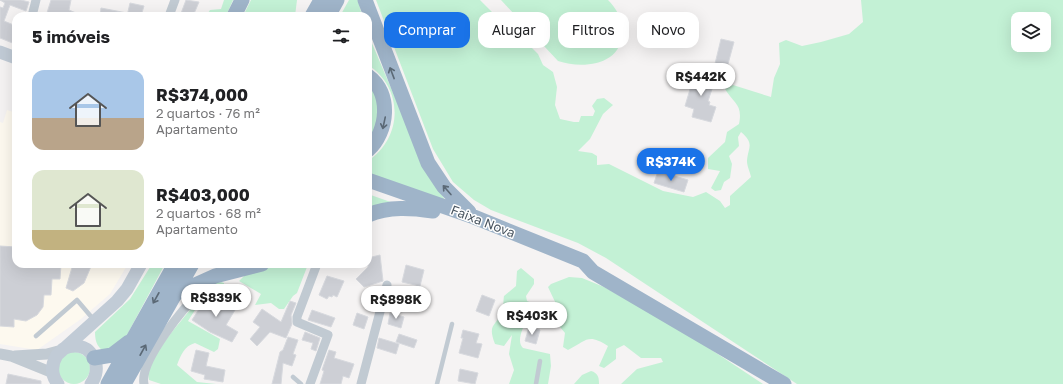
<!DOCTYPE html>
<html lang="pt">
<head>
<meta charset="utf-8">
<style>
	:root { --surface:#fff; --page:#f2f2f2; --text:#202124; --muted:#757577; --accent:#1a73e8 }
	body { margin:0; font-family:"Golos Text",sans-serif; background:var(--page); color:var(--text); height:100vh; display:flex; flex-direction:column; font-size:15px; white-space:nowrap }
	* { box-sizing:border-box; margin:0 }
	p { font-size:13px; color:var(--muted) }
	.icon { flex:none; width:22px; height:22px; fill:none; stroke:currentColor; stroke-width:2; stroke-linecap:round; stroke-linejoin:round }
	.map { position:relative; flex:1; overflow:hidden }
	.sheet { position:absolute; left:12px; top:12px; width:360px; height:256px; display:flex; flex-direction:column; background:var(--surface); border-radius:12px; box-shadow:0 4px 16px #0002 }
	.sheet>* { flex:none }
	.hud { position:absolute; left:384px; top:12px; width:380px; height:36px; display:flex; gap:8px }
	.buttons { position:absolute; left:1011px; top:12px; display:grid; gap:8px }
	.buttons a { display:grid; place-items:center; width:40px; height:40px; border-radius:8px; background:var(--surface); box-shadow:0 4px 16px #0002; font-size:20px }
	.price { position:absolute; translate:-50% -34px; padding:0 9px; border-radius:14px; background:#fff; color:#222; font-size:13px; line-height:26px; filter:drop-shadow(0 1px 2px #0008) }
	.price::after { content:''; position:absolute; left:50%; top:24px; width:12px; height:9px; margin-left:-6px; background:inherit; clip-path:polygon(0 0,100% 0,50% 100%) }
	.price.current { background:var(--accent); color:#fff }
	ul { padding:0; list-style:none }
	li { display:flex; align-items:center; gap:12px; height:100px; padding:0 20px }
	li span { display:grid; place-items:center; flex:none; width:112px; height:80px; border-radius:12px; color:#555 }
	li>.icon { margin-inline-start:auto }
	span .icon { width:48px; height:48px; fill:#fffc; stroke-width:1 }
	li b { font-size:17px }
	h2 { display:flex; justify-content:space-between; align-items:center; height:48px; padding:0 20px; font-size:17px }
	.tag { padding:0 14px; border-radius:12px; background:var(--surface); box-shadow:0 4px 16px #0002; font-size:14px; line-height:36px }
	.tag.current { background:var(--accent); color:#fff }
	.map>svg:first-child { display:block }
	.commercial { fill:#fdf9ef }
	.green { fill:#c3f1d5; fill-rule:evenodd }
	.building { fill:#cdcfd5; stroke:#d7d9de }
	.lines { fill:none; stroke-linecap:round; stroke-linejoin:round }
	.service { stroke:#c1cad2; stroke-width:4.5 }
	.minor { stroke:#c1cad2; stroke-width:9 }
	.tertiary { stroke:#c1cad2; stroke-width:11 }
	.secondary { stroke:#c1cbd6; stroke-width:13 }
	.trunk { stroke:#9fb4c9; stroke-width:15 }
	.oneway { stroke:#5b6976 }
	.labels { text-anchor:middle; dominant-baseline:central; stroke-width:3; stroke-linejoin:round; paint-order:stroke }
	.street-label { font-size:13px; fill:#4a5661; stroke:#fff }
</style>
</head>
<body>
<div class="map">
<svg width="1063" height="384" viewBox="0 0 1063 384">
	<rect width="100%" height="100%" fill="#f5f3f3"/>
	<!-- commercial -->
	<path class="commercial" d="M7,110L16,113V264H128L110,294L81,319L37,350L0,344V122L3,123Z"/>
	<!-- green -->
	<path class="green" d="M224,0H233L226,16H206L210,10L221,9Z
		M251,0H297L295,16H243Z
		M349,0H358L362,16H340Z
		M376,0H480L493,13L509,25L538,54L543,65L553,72L557,87L555,105L560,119L574,122H579L581,116H593L595,111L592,106L597,99L604,98L613,105L603,114L590,139L578,151L592,153L597,156V165L609,164L663,191L693,197L706,192L720,201L725,208L730,205V196L751,177C750,172 747,166 747,161C748,147 755,144 741,132L738,137L739,146L729,156L732,164L730,178L724,182L721,190L715,191L711,188L720,171L708,169V158L725,142L727,132L739,124C743,104 734,104 725,89L733,85L771,97L774,78L780,64L779,43L786,40L802,46L821,42L849,34L863,22L861,0H1063V384H797L606,258L578,243L491,210L474,200L453,182L433,149ZM1018,19H1044V45H1018Z
		M501,0H608C616,8 621,17 622,27C626,64 585,70 558,61Z
		M368,34L429,177L446,201L368,173V161C403,138 404,88 368,65Z
		M368,83L373,89L383,115L368,141Z
		M368,194L399,205L368,211Z
		M152,264H165L121,346L107,354C98,348 95,343 95,332L130,299Z
		M279,264H306L307,267L297,293L293,296L284,309H279L271,303L255,305L261,294L239,281L246,274Z
		M521,268L534,279V284L526,296L527,301L551,311L556,310L557,306L548,287L551,284L569,277L582,278L604,287L680,329L763,384H621L637,369L663,362L661,358H641L624,345L616,349V359L604,368L599,366L608,346C588,333 587,340 568,350L563,347L565,333L560,327L541,317L526,320C523,329 516,341 523,348L550,354L551,366L548,384H509L514,370L509,354L512,335L504,346L495,344C487,323 496,327 502,312C504,308 503,301 504,296L516,286L517,271Z
		M219,281L224,283V286L209,288L188,321L220,339L218,349L214,352L195,343C184,346 181,355 177,365L197,382L216,384H161L149,380C149,377 147,373 148,371C150,355 187,315 197,301L189,295Z
		M58 368a16 16 0 1 1 32 0a16 16 0 1 1-32 0Z
		M591,371C598,373 599,377 599,384H574L582,375Z"/>
	<!-- building -->
	<path class="building" d="M0,0H21L29,2L26,11L10,5L4,21L16,26L15,44L0,38V7L3,8L5,3Z
		M51,0H71L69,10L83,16H46Z
		M186,0L199,2L193,16H180Z
		M130,3L144,6L141,16H127Z
		M101,8L127,13L126,16H100Z
		M676,28L691,32L686,47L671,42Z
		M721,39L734,42L725,75L713,72Z
		M697,66L706,69L702,83L713,86L708,101L710,102L709,105L716,107L711,122L692,117L694,109L685,106Z
		M658,171L688,180L684,192L654,183Z
		M0,246L16,247V264H61L60,279H52L51,295H44L43,307L37,315L26,321L14,319V327L0,326Z
		M380,255L383,281L364,287L356,279L368,267V258Z
		M73,264H92L84,283L73,291L66,288Z
		M406,265L424,270L420,286L402,282Z
		M327,276L344,281L337,297L333,295L332,297L329,296L327,299L319,295Z
		M210,292L235,310L226,325L238,332L232,342L210,332L192,320Z
		M399,293L409,295L408,303L397,301Z
		M482,295L495,300L489,316L476,311Z
		M290,301L296,303L291,315L292,324L286,338L270,332L257,346L250,339L260,327L253,322L262,309L281,322Z
		M312,310L335,318L331,327L308,320Z
		M357,313L368,317L364,329L353,325Z
		M390,313L404,317L401,328L388,324Z
		M529,327L540,330L536,344L525,341Z
		M463,330L479,334L476,343L482,344L478,358L459,353L463,338H461Z
		M305,332L320,338L316,351L311,349L313,343L302,340Z
		M399,334L417,340L414,348L396,342Z
		M288,337L298,340L293,354L296,355L292,366L283,363L281,384H272L280,352L283,350Z
		M379,338L399,344L396,354L377,348Z
		M196,350L209,353L206,366L225,370L223,382L204,379L205,375L191,371Z
		M329,350L336,352L334,358L354,364L349,378L343,376L341,384H320L324,371L322,370Z
		M460,369L478,373L475,384L458,381Z
		M8,374L41,381V384H6Z"/>
	<g class="lines">
		<!-- service -->
		<path class="service" d="M36,336L77,300L94,320
			M293,377L301,384
			M437,384L452,324
			M536,384L540,361"/>
		<!-- minor -->
		<path class="minor" d="M32,16L36,0
			M169,16L175,0
			M144,384C139,361 185,306 202,290
			M310,384L328,335L297,322V317L317,264
			M361,384L387,285"/>
		<!-- tertiary -->
		<path class="tertiary" d="M0,354L11,356L53,373
			M15,356L47,354L62,350"/>
		<!-- secondary -->
		<path class="secondary" d="M0,52L16,58
			M63,349C87,337 106,363 91,384
			M58,384C51,375 51,365 57,355L117,301L127,289L141,264"/>
		<!-- trunk -->
		<path class="trunk" d="M365,0L428,163L444,187L469,212
			M234,16L242,0
			M312,16L321,0
			M328,16L337,0
			M368,76C392,93 388,132 368,150
			M368,180L474,217L583,261L593,272L784,384
			M368,215C389,206 412,208 433,211
			M175,294L215,276L262,264
			M94,358L112,355L129,342
			M108,384L175,264
			M124,384L192,264"/>
	</g>
	<!-- one-way arrows -->
	<defs><path id="oneway-shaft" d="M-6 0H5M1.5-3L5.5 0L1.5 3" fill="none" stroke-width="1.6" stroke-linecap="round" stroke-linejoin="round"/></defs>
	<g class="oneway">
		<use href="#oneway-shaft" transform="translate(392 73) rotate(-111)"/>
		<use href="#oneway-shaft" transform="translate(384 123) rotate(102)"/>
		<use href="#oneway-shaft" transform="translate(447 190) rotate(-131)"/>
		<use href="#oneway-shaft" transform="translate(156 298) rotate(119)"/>
		<use href="#oneway-shaft" transform="translate(143 350) rotate(-61)"/>
	</g>
	<g class="labels">
		<!-- street labels -->
		<g class="street-label">
			<text transform="translate(483 221) rotate(21)">Faixa Nova</text>
		</g>
	</g>
</svg>
<div class="buttons">
<a><svg class="icon" aria-label="layers" viewBox="0 0 24 24"><path d="M12 4l9 5-9 5-9-5zM3 14l9 5 9-5"/></svg></a>
</div>
<b class="price" style="left:701px;top:97px">R$442K</b>
<b class="price current" style="left:671px;top:182px">R$374K</b>
<b class="price" style="left:216px;top:318px">R$839K</b>
<b class="price" style="left:396px;top:320px">R$898K</b>
<b class="price" style="left:532px;top:336px">R$403K</b>
<div class="hud">
<a class="tag current">Comprar</a>
<a class="tag">Alugar</a>
<a class="tag">Filtros</a>
<a class="tag">Novo</a>
</div>
<section class="sheet">
<h2>5 imóveis<svg class="icon" aria-label="filters" viewBox="0 0 24 24"><path d="M4 7h16M4 17h16"/><circle cx="9" cy="7" r="2"/><circle cx="15" cy="17" r="2"/></svg></h2>
<ul>
<li><span style="background:linear-gradient(#a9c7e8 60%,#b9a48a 0)"><svg class="icon" aria-label="home" viewBox="0 0 24 24"><path d="M3 11l9-7 9 7M6 9v11h12V9"/></svg></span><div><b>R$374,000</b><p>2 quartos · 76 m²</p><p>Apartamento</p></div></li>
<li><span style="background:linear-gradient(#dfe7d0 75%,#c2b280 0)"><svg class="icon" aria-label="home" viewBox="0 0 24 24"><path d="M3 11l9-7 9 7M6 9v11h12V9"/></svg></span><div><b>R$403,000</b><p>2 quartos · 68 m²</p><p>Apartamento</p></div></li>
</ul>
</section>
</div>
</body>
</html>
